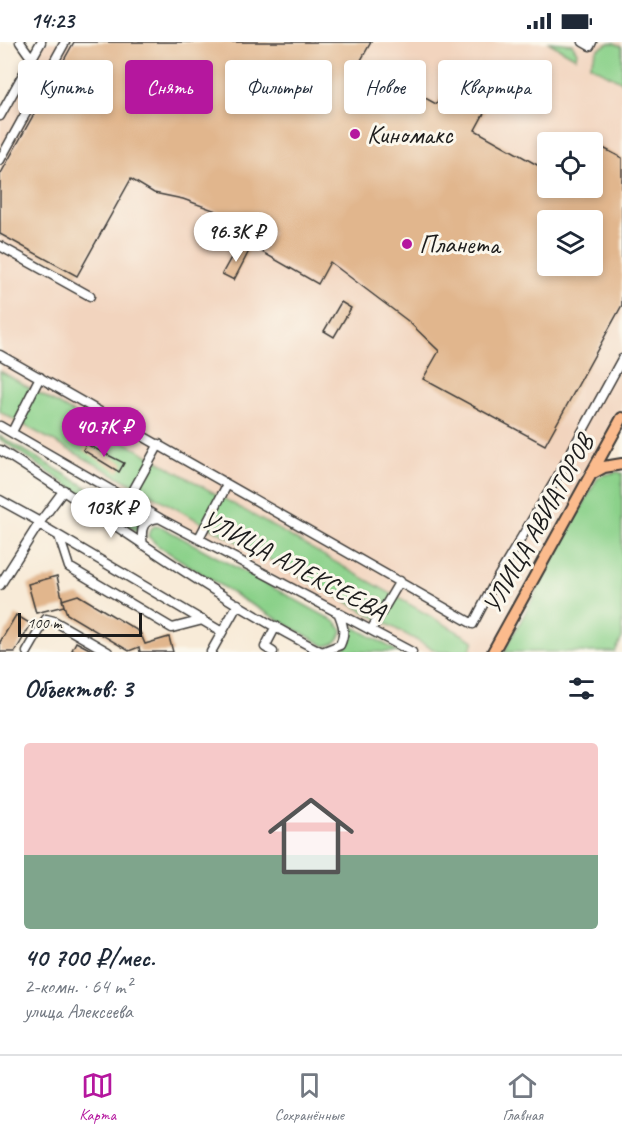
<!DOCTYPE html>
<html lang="ru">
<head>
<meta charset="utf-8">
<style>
	:root { --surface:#fff; --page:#f6f6f7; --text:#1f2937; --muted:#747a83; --line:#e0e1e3; --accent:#b5179e }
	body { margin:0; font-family:Caveat,sans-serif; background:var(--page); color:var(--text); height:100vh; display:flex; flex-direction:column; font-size:22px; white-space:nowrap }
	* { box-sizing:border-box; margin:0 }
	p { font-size:20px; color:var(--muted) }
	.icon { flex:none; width:33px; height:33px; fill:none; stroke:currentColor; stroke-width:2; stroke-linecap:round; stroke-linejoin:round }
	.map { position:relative; height:610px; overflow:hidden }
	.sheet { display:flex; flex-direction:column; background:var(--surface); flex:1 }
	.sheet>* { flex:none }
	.guide { position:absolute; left:18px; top:18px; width:586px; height:54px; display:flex; gap:12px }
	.tools { position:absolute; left:537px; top:90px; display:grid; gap:12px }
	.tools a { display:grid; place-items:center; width:66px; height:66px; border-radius:6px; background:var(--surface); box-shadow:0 3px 9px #0003; font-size:30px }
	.scale { position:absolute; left:18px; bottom:15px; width:124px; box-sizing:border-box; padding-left:6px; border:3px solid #1c1c1c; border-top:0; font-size:16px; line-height:21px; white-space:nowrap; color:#1c1c1c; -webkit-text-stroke:4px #fbf7ec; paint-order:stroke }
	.price { position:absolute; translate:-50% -51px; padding:0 14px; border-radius:21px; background:#fff; color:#222; font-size:20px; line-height:39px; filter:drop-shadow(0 2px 3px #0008) }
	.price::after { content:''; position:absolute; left:50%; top:36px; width:18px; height:14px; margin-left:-9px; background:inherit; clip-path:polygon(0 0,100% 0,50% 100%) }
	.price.current { background:var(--accent); color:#fff }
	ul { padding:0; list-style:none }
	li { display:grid; align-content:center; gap:12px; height:318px; padding:0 24px }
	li+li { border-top:2px solid var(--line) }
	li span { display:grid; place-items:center; height:186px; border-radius:6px; color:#555 }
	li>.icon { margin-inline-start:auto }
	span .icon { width:108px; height:108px; fill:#fffc; stroke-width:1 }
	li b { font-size:26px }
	h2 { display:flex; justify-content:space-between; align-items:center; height:72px; padding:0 24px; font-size:26px }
	.pill { padding:0 21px; border-radius:6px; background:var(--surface); box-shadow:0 3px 9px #0003; font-size:21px; line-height:54px }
	.pill.current { background:var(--accent); color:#fff }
	.status { display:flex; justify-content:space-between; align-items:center; height:42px; padding:0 30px; background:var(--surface); direction:ltr }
	.status svg { height:16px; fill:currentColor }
	.dock { display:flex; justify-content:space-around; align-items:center; height:84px; border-top:2px solid var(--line); background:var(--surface); font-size:16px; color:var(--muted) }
	.dock a { display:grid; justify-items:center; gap:3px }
	.dock .current { color:var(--accent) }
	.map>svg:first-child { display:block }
	.built { fill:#f2d4be; fill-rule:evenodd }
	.green { fill:#8bd18a; stroke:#547653; stroke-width:1.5 }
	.building { fill:#e1b68d; fill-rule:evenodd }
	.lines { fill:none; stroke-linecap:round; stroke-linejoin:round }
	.minor-casing { stroke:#3d3b38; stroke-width:11 }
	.major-casing { stroke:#3d3b38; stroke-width:14 }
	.minor { stroke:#fff; stroke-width:8 }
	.major { stroke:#fbbb8d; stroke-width:10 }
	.poi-dot { fill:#b5179e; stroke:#fbf7ec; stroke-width:2 }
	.labels { text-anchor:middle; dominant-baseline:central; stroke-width:6; stroke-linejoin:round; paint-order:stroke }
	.poi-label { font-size:26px; fill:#1c1c1c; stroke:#fbf7ec; text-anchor:start }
	.street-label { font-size:26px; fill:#1c1c1c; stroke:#fbf7ec }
</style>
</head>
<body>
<div class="status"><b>14:23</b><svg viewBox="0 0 49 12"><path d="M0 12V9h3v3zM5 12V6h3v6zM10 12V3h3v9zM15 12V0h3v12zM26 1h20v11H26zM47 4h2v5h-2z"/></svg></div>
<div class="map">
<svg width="622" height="610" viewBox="0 0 622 610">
	<rect width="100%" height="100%" fill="#fbf7ec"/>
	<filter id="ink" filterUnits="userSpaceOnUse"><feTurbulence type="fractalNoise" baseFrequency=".0167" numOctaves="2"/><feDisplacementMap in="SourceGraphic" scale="12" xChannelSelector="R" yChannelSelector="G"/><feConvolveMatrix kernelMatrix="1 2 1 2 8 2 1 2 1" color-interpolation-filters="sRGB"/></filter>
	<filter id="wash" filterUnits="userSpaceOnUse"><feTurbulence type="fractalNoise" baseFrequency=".008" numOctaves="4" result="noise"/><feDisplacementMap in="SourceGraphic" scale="24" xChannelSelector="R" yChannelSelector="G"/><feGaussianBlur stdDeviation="1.35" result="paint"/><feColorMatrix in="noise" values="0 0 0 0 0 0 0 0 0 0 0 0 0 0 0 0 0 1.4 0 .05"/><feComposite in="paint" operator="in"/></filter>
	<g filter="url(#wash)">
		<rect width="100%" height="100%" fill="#f8ebd8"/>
		<!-- built -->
		<path class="built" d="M41,0H622V376L493,610H412L0,384V74ZM548,100H592V146H548ZM548,178H592V224H548Z"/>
		<!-- green -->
		<path class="green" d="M548,0L572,2L577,10L576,16Z
			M609,1H615L622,5V40L590,23L598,7Z
			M0,329L474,599L469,610H438L0,370Z
			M0,394L109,458L103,467L0,397Z
			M617,430L622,431V596L615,610H504L597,437L603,433Z
			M116,460L145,477L137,490L109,471Z
			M154,484L162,485L336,580L342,588C340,599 335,602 325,604L245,559L158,504L148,494L150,488Z
			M354,585L399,610H341L350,600Z"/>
		<g id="blocks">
			<!-- building -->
			<path class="building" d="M74,0H371L360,20L436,62L454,29L495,51L475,88L548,129V146H592V100L622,116V263L545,403L423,337L439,309L408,279L330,220L318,242L262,210L274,190L183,157L154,151L131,137L77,234L0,192V133ZM548,178H592V224H548Z
				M238,203L249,209L234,238L222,232Z
				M341,260L351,266L334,295L324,289Z
				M86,402L124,421L119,430L83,408Z
				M57,534L64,564L36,571L28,542Z
				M78,553L140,590L145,602L169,595L173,610H140L139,605L129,609L67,572L62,558Z
				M16,573L31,582L15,610H0V600Z
				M76,600L95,610H76L72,608Z"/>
		</g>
	</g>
	<g filter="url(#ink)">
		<use href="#blocks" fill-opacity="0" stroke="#3d3b38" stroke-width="1.5"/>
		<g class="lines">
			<defs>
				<path id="minor" d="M20,0L32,17
					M583,0L590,4L592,0
					M0,74L41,0
					M0,118L65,0
					M0,204L90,254
					M0,313L473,582L495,540L558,434L622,317
					M0,384L161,477L412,610
					M12,390L40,335
					M0,408C107,475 209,553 322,610
					M0,458L40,480
					M128,458L159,402
					M39,482L222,590
					M59,494L69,525L172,586L203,578
					M199,496L227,443
					M143,503C140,487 142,478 159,476
					M0,543L40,480L64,448
					M371,588L400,539
					M27,610L46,577L54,579L108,610
					M211,610L238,562
					M273,610L265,605L276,584
					M322,610L340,603C346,590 343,582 338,570"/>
				<path id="major" d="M591,432L604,425L622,422
					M493,610L622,376"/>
			</defs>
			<!-- minor casing -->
			<use href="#minor" class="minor-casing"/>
			<!-- major casing -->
			<use href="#major" class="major-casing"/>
			<!-- minor -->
			<use href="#minor" class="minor"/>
			<!-- major -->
			<use href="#major" class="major"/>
		</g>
	</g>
	<!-- markers -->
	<g class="poi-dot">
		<circle cx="355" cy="92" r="6"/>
		<circle cx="407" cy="202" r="6"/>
	</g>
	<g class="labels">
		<!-- poi labels -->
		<g class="poi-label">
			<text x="367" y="92">Киномакс</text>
			<text x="419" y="202">Планета</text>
		</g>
		<!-- street labels -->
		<g class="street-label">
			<text transform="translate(538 482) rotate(-61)">УЛИЦА АВИАТОРОВ</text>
			<text transform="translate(294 523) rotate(28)">УЛИЦА АЛЕКСЕЕВА</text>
		</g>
	</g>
</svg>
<div class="tools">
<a><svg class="icon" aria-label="locate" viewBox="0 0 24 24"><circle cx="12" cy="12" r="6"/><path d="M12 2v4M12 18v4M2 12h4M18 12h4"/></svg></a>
<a><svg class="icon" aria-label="layers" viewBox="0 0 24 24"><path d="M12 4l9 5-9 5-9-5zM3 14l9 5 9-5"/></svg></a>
</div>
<div class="scale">100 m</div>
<b class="price" style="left:236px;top:221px">96.3K ₽</b>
<b class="price current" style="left:104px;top:416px">40.7K ₽</b>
<b class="price" style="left:111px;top:497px">103K ₽</b>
<div class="guide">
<a class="pill">Купить</a>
<a class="pill current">Снять</a>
<a class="pill">Фильтры</a>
<a class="pill">Новое</a>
<a class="pill">Квартира</a>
</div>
</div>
<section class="sheet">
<h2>Объектов: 3<svg class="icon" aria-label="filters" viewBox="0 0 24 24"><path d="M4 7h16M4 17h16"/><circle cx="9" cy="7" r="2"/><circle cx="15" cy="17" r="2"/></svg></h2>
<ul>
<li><span style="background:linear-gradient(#f6c9c9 60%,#7fa58c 0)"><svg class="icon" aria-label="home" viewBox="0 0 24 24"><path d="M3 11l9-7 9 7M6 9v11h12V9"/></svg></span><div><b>40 700 ₽/мес.</b><p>2-комн. · 64 m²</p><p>улица Алексеева</p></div></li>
</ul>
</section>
<nav class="dock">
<a class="current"><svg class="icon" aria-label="map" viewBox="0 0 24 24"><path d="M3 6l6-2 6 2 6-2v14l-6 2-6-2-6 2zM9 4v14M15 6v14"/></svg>Карта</a>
<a><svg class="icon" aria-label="saved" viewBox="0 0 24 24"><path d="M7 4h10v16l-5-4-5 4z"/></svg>Сохранённые</a>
<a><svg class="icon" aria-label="home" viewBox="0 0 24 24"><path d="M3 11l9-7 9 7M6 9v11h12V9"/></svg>Главная</a>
</nav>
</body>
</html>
